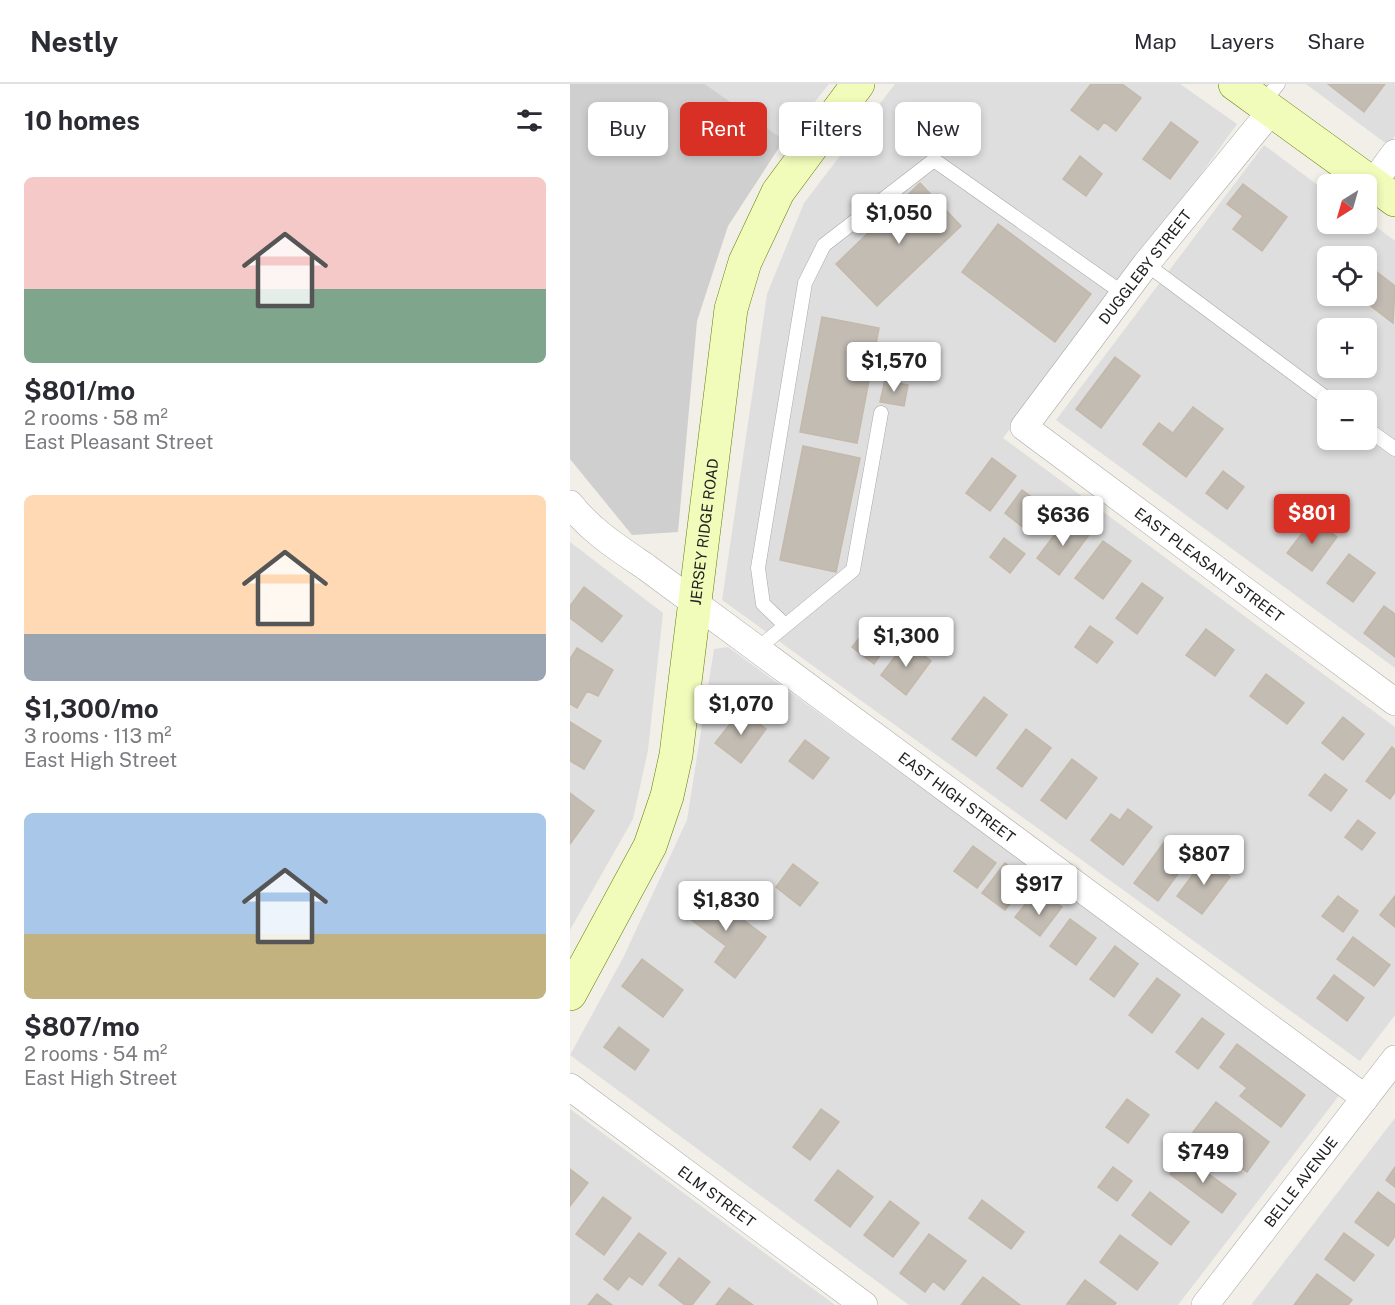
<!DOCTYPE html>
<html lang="en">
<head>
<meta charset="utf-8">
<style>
	:root { --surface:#fff; --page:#f7f7f7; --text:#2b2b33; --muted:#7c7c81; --line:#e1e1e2; --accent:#d93025 }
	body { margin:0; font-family:"Public Sans",sans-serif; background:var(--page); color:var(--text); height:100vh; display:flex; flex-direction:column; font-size:22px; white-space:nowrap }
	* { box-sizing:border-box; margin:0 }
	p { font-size:20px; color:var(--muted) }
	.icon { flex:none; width:33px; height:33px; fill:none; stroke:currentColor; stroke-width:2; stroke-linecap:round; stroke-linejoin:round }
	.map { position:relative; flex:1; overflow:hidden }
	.side { display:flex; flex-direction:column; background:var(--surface); width:570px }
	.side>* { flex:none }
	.top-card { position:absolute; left:18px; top:18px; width:570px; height:54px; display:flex; gap:12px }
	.needle { width:39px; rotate:217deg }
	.tools { position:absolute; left:747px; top:90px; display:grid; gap:12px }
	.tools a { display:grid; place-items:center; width:60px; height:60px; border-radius:9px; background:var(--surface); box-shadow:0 3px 9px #0003; font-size:30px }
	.price { position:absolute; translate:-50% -51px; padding:0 14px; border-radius:6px; background:#fff; color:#222; font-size:20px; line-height:39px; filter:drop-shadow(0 2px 3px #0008) }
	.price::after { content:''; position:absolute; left:50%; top:36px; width:18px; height:14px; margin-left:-9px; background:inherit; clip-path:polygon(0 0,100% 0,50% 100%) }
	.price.active { background:var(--accent); color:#fff }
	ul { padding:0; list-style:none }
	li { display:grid; align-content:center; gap:12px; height:318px; padding:0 24px }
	li span { display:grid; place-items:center; height:186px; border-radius:9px; color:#555 }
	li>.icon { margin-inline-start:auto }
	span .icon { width:108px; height:108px; fill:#fffc; stroke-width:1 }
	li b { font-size:26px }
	h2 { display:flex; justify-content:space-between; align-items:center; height:72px; padding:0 24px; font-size:26px }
	.pill { padding:0 21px; border-radius:9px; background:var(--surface); box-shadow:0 3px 9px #0003; font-size:21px; line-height:54px }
	.pill.active { background:var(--accent); color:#fff }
	header { display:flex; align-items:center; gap:36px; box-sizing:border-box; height:84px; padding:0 30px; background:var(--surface); border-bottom:2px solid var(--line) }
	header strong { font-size:28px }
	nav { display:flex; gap:33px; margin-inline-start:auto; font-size:21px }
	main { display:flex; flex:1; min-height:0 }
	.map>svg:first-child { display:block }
	.residential { fill:#dfdede; fill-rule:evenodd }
	.religious { fill:#cfcfcf }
	.building { fill:#c2bcb3; stroke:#c4b8a9; stroke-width:1.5 }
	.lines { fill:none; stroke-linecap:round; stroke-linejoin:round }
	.lane-casing { stroke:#a8a8a8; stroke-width:15 }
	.street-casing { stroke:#a8a8a8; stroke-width:28 }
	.secondary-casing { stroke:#627e01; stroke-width:34 }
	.lane { stroke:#fff; stroke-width:14 }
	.street { stroke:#fff; stroke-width:27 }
	.secondary { stroke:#f1fcbb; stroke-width:33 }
	.labels { text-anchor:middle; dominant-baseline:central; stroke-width:5; stroke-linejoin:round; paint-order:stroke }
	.street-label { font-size:15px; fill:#212121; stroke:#fff }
</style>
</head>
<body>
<header>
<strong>Nestly</strong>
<nav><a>Map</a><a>Layers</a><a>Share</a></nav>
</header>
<main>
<section class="side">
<h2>10 homes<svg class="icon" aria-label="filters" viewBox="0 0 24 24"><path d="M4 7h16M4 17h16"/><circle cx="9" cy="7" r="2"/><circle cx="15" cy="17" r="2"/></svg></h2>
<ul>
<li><span style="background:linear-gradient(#f6c9c9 60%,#7fa58c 0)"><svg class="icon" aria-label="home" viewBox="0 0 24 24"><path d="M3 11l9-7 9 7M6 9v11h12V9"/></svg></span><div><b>$801/mo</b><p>2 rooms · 58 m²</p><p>East Pleasant Street</p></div></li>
<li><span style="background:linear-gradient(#ffd9b3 75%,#9aa5b1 0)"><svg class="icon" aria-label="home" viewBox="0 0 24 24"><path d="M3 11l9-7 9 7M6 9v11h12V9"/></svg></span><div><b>$1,300/mo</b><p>3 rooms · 113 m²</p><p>East High Street</p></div></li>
<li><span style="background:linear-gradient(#a9c7e8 65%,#c2b280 0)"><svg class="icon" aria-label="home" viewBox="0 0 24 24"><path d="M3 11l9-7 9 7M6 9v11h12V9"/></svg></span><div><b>$807/mo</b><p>2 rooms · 54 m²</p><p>East High Street</p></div></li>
</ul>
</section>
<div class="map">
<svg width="825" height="1221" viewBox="0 0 825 1221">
	<rect width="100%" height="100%" fill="#f1efe7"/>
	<!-- residential -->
	<path class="residential" d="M135,0H259L214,56Z
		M325,0H610L667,40L558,192L433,354L825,643V931L790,977L152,516L197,210L234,119Z
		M736,0H825V52L818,61Z
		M694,61L757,108L758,140H796L797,136L825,157V584L486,336ZM758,172H796V212H758ZM758,244H796V284H758ZM758,316H796V356H758Z
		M0,458L93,529L78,666L63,735L0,846Z
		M158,563L771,1009L608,1221H339L0,971L53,874L117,736L144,565Z
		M0,1025L265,1221H0Z
		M825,1034V1221H681Z"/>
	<!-- religious -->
	<path class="religious" d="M0,0H135L214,56L158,142L127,237L108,448L62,451L0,375Z"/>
	<!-- building -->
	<path class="building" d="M521,0H552L571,14L546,47L534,38L528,46L501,26Z
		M758,0H815L794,28Z
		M601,38L628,58L600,95L573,75Z
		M510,72L532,90L516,112L493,95Z
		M350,99L391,142L307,222L266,180Z
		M673,100L717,133L692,167L663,145L673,132L657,120Z
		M428,140L521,210L485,258L392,188Z
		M807,188L825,202L823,239L789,213L796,212V202Z
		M252,233L309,244L287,359L230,348Z
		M545,273L570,292L531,344L506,325Z
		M315,296L338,301L334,322L310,318Z
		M623,323L653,345L616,393L573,360L589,339L603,349Z
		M233,362L290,374L266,488L210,476Z
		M422,374L446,392L420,427L396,409Z
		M653,387L674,403L657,425L636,409Z
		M452,406L477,424L459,448L435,429Z
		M497,434L519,451L489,491L467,474Z
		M743,435L767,453L742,487L717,469Z
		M434,454L455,470L440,489L420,473Z
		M533,457L561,477L533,515L505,494Z
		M779,470L805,489L783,518L757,499Z
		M572,499L593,514L567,550L546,534Z
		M14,503L52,532L32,558L0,534V522Z
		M814,522L825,530V573L794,549Z
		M303,536L324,552L304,580L282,563Z
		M520,542L543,558L527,579L505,563Z
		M636,545L664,566L645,592L616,571Z
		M336,558L361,577L336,611L311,591Z
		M7,564L43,586L28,612L17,607L7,624L0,620V575Z
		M696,590L734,619L717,640L680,612Z
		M414,613L437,631L406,672L382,655Z
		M171,626L196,645L171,679L145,659Z
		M773,633L794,650L773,676L752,659Z
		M0,638L31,657L14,685L0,677Z
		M456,645L481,664L452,703L427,684Z
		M235,656L259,674L243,695L219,677Z
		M822,663L825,666V708L820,715L796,697Z
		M502,675L527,694L496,735L471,716Z
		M755,690L777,706L761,727L739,711Z
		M0,709L24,727L0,760Z
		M558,725L582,743L553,781L521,756L541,730L550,736Z
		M788,736L805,749L792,766L775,753Z
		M598,753L622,771L588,817L564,799Z
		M403,762L426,779L407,804L384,787Z
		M635,774L660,793L632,830L607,812Z
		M435,779L458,796L435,826L412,809Z
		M223,780L248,799L230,822L206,803Z
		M134,806L196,853L165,894L145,878L156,862L115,831Z
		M768,812L788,827L773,848L752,832Z
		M825,812V843L810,831Z
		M479,814L492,823L470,852L445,833L458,817L470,826Z
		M500,835L526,854L506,881L480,862Z
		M783,853L820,881L804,902L767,875Z
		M545,862L568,880L544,913L520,895Z
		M72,875L113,906L93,933L52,902Z
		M764,891L794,914L777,937L747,914Z
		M587,894L610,911L582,949L559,931Z
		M632,934L654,950L628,985L606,968Z
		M49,943L79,966L65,986L34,963Z
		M667,960L735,1011L711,1043L670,1012L677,1004L650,983Z
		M557,1015L579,1031L558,1059L536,1043Z
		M646,1018L699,1058L677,1088L623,1048Z
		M251,1025L269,1038L240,1076L223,1063Z
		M614,1072L666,1110L652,1129L600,1090Z
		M543,1083L562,1097L547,1117L528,1103Z
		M825,1083V1103L816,1096Z
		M0,1085L18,1099L0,1122Z
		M268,1086L303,1113L280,1143L245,1116Z
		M580,1108L619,1138L601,1161L562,1131Z
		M808,1108L825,1121V1152L818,1162L785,1138Z
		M33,1113L61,1134L34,1171L6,1150Z
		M412,1116L454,1148L441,1165L399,1134Z
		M320,1117L349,1139L323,1173L294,1151Z
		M69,1149L96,1169L72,1201L59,1192L48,1206L34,1195Z
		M774,1149L804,1171L784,1197L755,1175Z
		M359,1150L396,1177L374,1206L363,1197L355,1208L330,1189Z
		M550,1151L588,1179L567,1206L530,1178Z
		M109,1174L140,1198L122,1221H115L89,1201Z
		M747,1190L782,1216L778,1221H724Z
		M413,1193L450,1221H391Z
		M515,1196L546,1219L544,1221L497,1220Z
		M159,1204L183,1221H146Z
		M27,1210L42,1221H18Z"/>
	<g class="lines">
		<defs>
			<path id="lane" d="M692,20L708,0
				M576,180L759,316
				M796,344L825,365
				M215,541L193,520L188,484L235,199L254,161L364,76L554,210
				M187,565L283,486L311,329"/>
			<g id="street">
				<path id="s1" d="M701,27L576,180L454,343L825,618"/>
				<path d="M803,99L825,69"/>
				<path id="s2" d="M0,420C21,447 48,464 76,483L795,1014"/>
				<path id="s3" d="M0,1003L294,1221"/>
				<path id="s4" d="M635,1221L825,975"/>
			</g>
			<g id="secondary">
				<path d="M665,0L825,116"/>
				<path id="s5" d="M0,910L80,762L97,712L106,671L161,225L175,178L208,108L288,0"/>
			</g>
		</defs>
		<!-- lane casing -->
		<use href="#lane" class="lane-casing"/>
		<!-- street casing -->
		<use href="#street" class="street-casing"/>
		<!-- secondary casing -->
		<use href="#secondary" class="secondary-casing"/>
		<!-- lane -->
		<use href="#lane" class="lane"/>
		<!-- street -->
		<use href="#street" class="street"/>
		<!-- secondary -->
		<use href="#secondary" class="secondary"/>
	</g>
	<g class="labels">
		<!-- street labels -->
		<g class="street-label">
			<text transform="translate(575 183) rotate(-52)">DUGGLEBY STREET</text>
			<text stroke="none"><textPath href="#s5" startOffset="488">JERSEY RIDGE ROAD</textPath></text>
			<text stroke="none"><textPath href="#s1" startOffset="632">EAST PLEASANT STREET</textPath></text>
			<text stroke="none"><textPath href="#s2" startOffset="486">EAST HIGH STREET</textPath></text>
			<text stroke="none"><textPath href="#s4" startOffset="156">BELLE AVENUE</textPath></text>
			<text stroke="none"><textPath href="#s3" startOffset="183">ELM STREET</textPath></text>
		</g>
	</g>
</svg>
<div class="tools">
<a><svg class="needle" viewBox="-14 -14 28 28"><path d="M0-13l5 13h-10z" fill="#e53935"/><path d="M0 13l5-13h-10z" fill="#7c7c81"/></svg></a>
<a><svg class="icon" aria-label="locate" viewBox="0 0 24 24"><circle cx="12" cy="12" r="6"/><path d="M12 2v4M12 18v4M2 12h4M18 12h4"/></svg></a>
<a>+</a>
<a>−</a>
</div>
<b class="price" style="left:329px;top:161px">$1,050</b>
<b class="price" style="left:324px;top:309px">$1,570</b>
<b class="price active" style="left:742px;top:461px">$801</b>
<b class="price" style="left:493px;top:463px">$636</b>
<b class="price" style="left:336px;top:584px">$1,300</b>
<b class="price" style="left:171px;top:652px">$1,070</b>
<b class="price" style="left:634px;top:802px">$807</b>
<b class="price" style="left:469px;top:832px">$917</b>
<b class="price" style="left:156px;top:848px">$1,830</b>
<b class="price" style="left:633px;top:1100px">$749</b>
<div class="top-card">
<a class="pill">Buy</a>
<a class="pill active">Rent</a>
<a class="pill">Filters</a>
<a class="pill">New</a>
</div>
</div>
</main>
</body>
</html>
